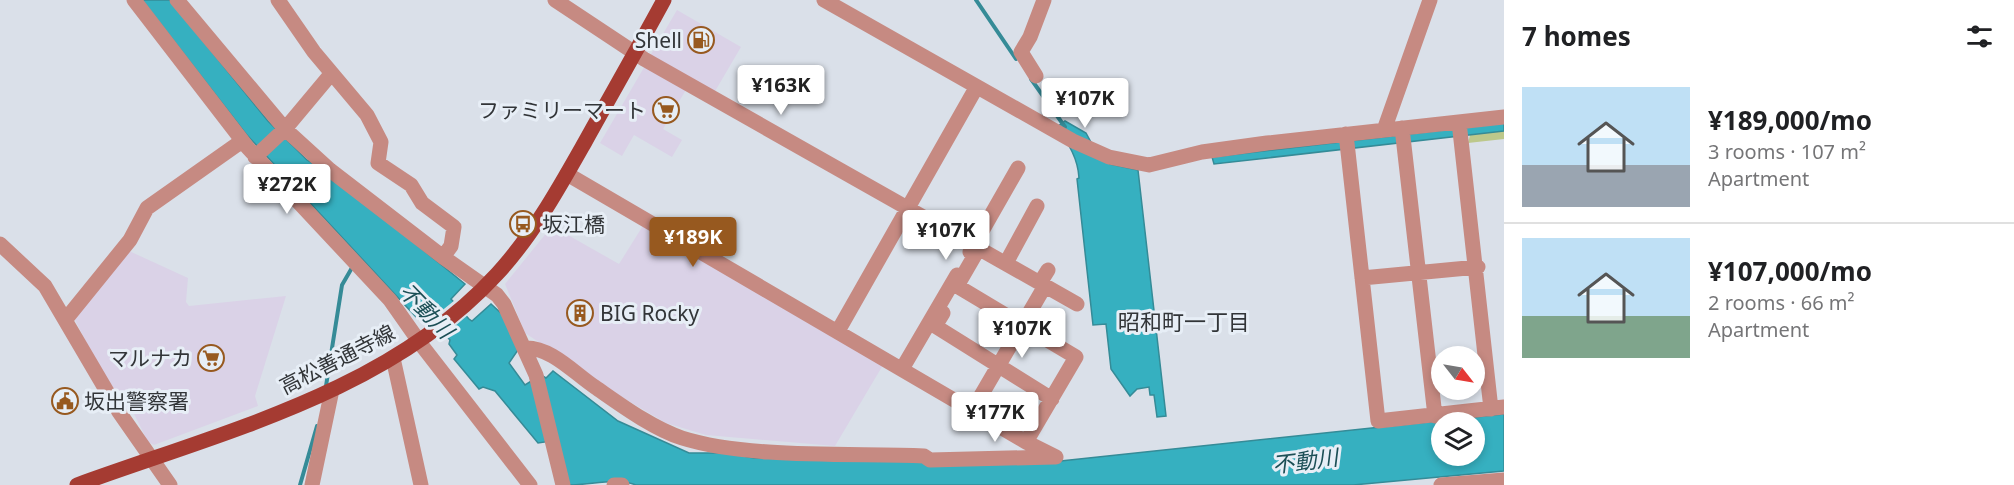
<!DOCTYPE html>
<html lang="en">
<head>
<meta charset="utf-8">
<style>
	:root { --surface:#fff; --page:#f2f2f2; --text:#202124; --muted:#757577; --line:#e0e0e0; --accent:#97591f }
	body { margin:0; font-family:"Noto Sans","Noto Sans JP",sans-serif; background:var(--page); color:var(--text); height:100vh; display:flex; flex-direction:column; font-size:22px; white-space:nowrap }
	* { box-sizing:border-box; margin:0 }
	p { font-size:20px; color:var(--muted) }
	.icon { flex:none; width:33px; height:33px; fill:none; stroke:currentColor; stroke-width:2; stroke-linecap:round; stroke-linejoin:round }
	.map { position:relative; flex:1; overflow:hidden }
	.drawer { display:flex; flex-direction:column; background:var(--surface); width:510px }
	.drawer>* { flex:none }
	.needle { width:39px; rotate:121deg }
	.fabs { position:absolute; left:1431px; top:346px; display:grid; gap:12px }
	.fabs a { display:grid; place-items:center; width:54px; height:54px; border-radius:50%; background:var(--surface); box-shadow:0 3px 9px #0003; font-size:30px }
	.price { position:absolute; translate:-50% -51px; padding:0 14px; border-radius:6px; background:#fff; color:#222; font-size:20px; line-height:39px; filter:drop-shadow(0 2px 3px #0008) }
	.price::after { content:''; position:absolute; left:50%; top:36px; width:18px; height:14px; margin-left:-9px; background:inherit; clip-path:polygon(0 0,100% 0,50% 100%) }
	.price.current { background:var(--accent); color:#fff }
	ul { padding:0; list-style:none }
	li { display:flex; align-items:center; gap:18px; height:150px; padding:0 18px }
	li+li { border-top:2px solid var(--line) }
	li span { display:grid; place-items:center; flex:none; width:168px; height:120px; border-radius:0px; color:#555 }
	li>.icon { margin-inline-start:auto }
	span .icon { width:72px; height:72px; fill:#fffc; stroke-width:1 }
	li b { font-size:26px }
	h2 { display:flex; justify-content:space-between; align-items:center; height:72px; padding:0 18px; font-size:26px }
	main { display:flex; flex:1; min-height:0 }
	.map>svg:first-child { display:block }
	.commercial { fill:#dad2e7 }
	.green { fill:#bdc88b }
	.water { fill:#36b0c0; stroke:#358b97; stroke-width:1.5; fill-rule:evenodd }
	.pier { fill:#dae0e9 }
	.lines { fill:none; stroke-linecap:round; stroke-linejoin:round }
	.stream { stroke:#358b97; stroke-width:4 }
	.minor { stroke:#c68a82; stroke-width:15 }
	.major { stroke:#a53b32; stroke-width:15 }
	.labels { text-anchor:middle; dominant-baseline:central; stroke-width:6; stroke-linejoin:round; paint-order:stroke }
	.poi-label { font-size:21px; fill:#323538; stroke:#e7eef6; text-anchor:end }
	.street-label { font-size:21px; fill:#323538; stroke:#e7eef6 }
	.water-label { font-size:22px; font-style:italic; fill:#1c4f56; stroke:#e7eef6 }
	.neighbourhood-label { font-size:22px; fill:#323538; stroke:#e7eef6 }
</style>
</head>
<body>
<main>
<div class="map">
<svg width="1504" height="485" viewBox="0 0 1504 485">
	<rect width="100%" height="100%" fill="#dae0e9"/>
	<!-- commercial -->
	<path class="commercial" d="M677,10L741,47L714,93L650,56Z
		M646,64L687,88L663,129L682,140L672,157L634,135L622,156L600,143Z
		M644,224L883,365L835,446L706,435L666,423L620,396L525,333L505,284L552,226L619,264Z
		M127,250L188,278L186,302L189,306L286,296L255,396L258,406L154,445L148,442L134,414L126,409L89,348L75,320Z"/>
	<!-- green -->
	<path class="green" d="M1504,131V139L1468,143L1470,135Z"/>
	<!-- water -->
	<path class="water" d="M142,0H170L268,121L307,160L326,171L465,284L451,299L469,319L472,321L491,304L503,315L518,350L509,363L525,385L541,375L546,378L553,371L618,421L689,453H727L754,458L1051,462L1504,414V471L1353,485H636C615,477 592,485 569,485L558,440L538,443L495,391L483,387L479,389L454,359L457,355L449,344L450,340L427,316L416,317L246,134ZM1442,423H1474V456H1442Z
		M1065,121L1086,133L1092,144L1110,164L1138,170L1166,416L1157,417L1154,395H1150L1149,387L1137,389L1130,396L1111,369L1106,324L1093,325L1077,179L1079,178C1078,159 1069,144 1057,127Z
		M1504,123V131L1214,164L1212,157Z"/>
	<!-- pier -->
	<path class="pier" d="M455,300L468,315L442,337L429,321Z"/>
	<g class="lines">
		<!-- stream -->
		<path class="stream" d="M976,0L1016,59
			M1031,79L1065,127
			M326,386L342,285L353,266
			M300,485L317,426"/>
		<!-- minor -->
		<path class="minor" d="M134,0L248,148L390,300L423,347L530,485
			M177,0L285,129L330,170L443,257
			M278,0L314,52L367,115L381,142L378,163L411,185L422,203L454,227L451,246L443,257L497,295L504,304L536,375L563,485
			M555,0L644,59L1077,304
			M824,0L1073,141L1109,157L1149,165L1202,152L1267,143L1504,117
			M1036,76L1021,52L1030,37L1044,0
			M1459,122L1491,409
			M1402,128L1435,416
			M1384,130L1430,0
			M1346,134L1378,421L1504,407
			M255,157L285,129L331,74
			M567,174L1026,442L1056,457
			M0,244L45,286L119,412L170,485
			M979,248L957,286L1076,357L1026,442
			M970,252L1018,168
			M1006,263L1037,206
			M1362,278L1478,267
			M943,313L935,326L1052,399
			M66,319L130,240L147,208L242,141
			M838,331L976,88
			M525,348C551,347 574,373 595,387C621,405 652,428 682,438C749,459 852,453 924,456L930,460L1054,457
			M393,358L421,485
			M902,369L957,275
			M972,411L1042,291L1043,278L1048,270
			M312,485L332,390
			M614,485H622
			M1441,485L1504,480"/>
		<!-- major -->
		<path class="major" d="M77,485C222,432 389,392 497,274C533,235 559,188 585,142C611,95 638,48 664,0"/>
	</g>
	<!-- icons -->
	<defs>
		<symbol id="fuel-ring" viewBox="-11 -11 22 22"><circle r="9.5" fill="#e7eef6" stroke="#97591f" stroke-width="1.5"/><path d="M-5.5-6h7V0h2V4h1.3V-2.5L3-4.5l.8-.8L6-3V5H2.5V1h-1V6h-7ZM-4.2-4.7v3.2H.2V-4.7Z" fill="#97591f"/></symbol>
		<symbol id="supermarket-ring" viewBox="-11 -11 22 22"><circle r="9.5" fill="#e7eef6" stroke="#97591f" stroke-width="1.5"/><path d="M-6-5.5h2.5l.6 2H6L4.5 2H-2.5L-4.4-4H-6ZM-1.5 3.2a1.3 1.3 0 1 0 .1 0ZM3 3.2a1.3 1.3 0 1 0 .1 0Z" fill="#97591f"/></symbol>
		<symbol id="bus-ring" viewBox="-11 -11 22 22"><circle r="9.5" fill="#e7eef6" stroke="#97591f" stroke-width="1.5"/><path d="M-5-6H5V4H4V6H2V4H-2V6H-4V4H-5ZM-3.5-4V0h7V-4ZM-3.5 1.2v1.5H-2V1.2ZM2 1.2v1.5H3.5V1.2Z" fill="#97591f"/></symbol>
		<symbol id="building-ring" viewBox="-11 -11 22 22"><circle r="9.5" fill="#e7eef6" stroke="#97591f" stroke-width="1.5"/><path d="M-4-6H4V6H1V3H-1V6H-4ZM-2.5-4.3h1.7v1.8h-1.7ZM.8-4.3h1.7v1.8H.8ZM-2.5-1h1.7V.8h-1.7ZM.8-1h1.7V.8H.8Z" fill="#97591f"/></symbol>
		<symbol id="civic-ring" viewBox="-11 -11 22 22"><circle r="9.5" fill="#e7eef6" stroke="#97591f" stroke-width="1.5"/><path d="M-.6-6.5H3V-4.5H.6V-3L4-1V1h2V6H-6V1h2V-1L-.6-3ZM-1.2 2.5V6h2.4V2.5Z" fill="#97591f"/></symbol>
	</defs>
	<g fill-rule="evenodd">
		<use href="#fuel-ring" x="686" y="25" width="30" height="30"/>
		<use href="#supermarket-ring" x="651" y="95" width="30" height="30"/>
		<use href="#bus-ring" x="508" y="209" width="30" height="30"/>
		<use href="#building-ring" x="565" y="298" width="30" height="30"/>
		<use href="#supermarket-ring" x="196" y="343" width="30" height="30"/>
		<use href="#civic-ring" x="50" y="386" width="30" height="30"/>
	</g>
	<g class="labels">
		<!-- poi labels -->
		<g class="poi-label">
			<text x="682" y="40">Shell</text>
			<text x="646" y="110">ファミリーマート</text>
			<text x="542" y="224" text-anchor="start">坂江橋</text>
			<text x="600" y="313" text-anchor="start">BIG Rocky</text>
			<text x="192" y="358">マルナカ</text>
			<text x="84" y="401" text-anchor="start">坂出警察署</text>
		</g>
		<!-- street labels -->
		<g class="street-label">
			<text transform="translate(337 359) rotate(-27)">高松善通寺線</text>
		</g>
		<!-- water labels -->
		<g class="water-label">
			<text transform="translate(427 310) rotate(46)">不動川</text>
			<text transform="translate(1305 460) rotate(-7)">不動川</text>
		</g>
		<!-- neighbourhood labels -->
		<g class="neighbourhood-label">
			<text x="1184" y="321">昭和町一丁目</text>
		</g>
	</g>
</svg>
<div class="fabs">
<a><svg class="needle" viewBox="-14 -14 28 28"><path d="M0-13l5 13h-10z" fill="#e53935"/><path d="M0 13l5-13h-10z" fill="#757577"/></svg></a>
<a><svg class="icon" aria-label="layers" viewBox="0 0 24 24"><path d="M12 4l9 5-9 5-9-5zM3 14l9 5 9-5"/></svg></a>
</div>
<b class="price" style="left:781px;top:116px">¥163K</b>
<b class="price" style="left:1085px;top:129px">¥107K</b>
<b class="price" style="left:287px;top:215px">¥272K</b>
<b class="price" style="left:946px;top:261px">¥107K</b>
<b class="price current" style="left:693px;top:268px">¥189K</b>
<b class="price" style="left:1022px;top:359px">¥107K</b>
<b class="price" style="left:995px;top:443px">¥177K</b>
</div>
<section class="drawer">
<h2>7 homes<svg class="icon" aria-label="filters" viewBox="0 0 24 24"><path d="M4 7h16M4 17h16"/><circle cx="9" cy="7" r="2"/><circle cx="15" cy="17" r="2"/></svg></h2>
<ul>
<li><span style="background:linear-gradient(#bfe0f5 65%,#9aa5b1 0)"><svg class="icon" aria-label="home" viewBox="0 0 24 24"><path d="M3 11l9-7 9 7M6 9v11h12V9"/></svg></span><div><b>¥189,000/mo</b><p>3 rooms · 107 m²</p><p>Apartment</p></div></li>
<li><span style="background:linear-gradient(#bfe0f5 65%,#7fa58c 0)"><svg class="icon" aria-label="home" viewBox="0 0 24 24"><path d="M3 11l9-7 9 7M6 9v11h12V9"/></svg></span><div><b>¥107,000/mo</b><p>2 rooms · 66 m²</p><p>Apartment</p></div></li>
</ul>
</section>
</main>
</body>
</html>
